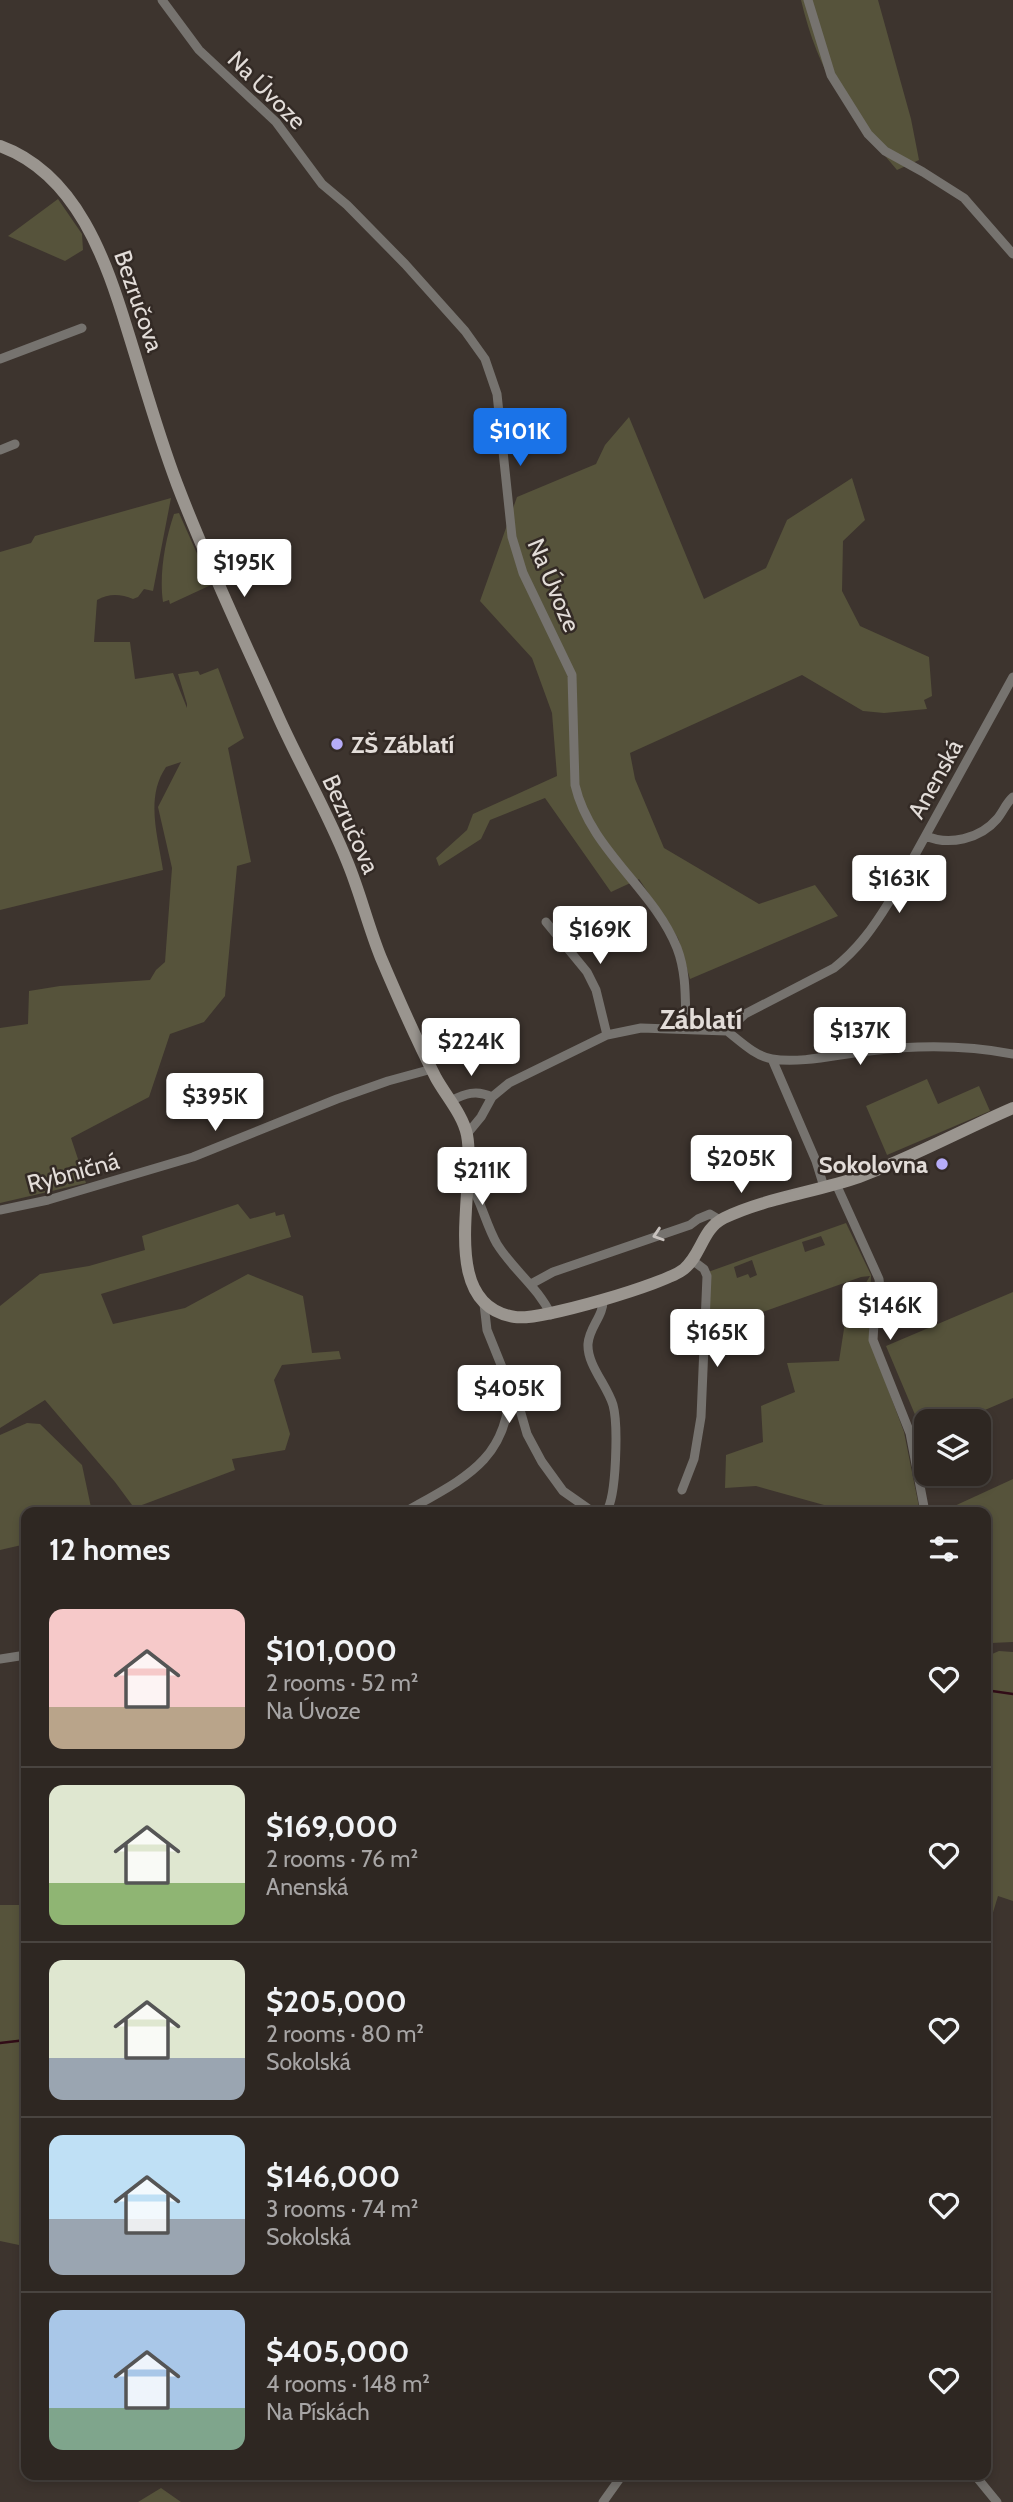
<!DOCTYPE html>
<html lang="en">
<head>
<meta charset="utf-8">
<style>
	:root { --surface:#2e2722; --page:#362f2a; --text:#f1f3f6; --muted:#a7a5a5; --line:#494440; --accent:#1a73e8 }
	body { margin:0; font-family:Cabin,sans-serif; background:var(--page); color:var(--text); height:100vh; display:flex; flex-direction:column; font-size:26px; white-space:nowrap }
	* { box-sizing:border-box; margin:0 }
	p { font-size:23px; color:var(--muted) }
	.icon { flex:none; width:38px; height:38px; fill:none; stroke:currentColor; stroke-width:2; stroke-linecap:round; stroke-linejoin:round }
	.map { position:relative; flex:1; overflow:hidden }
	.details { position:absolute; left:21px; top:1507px; width:970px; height:973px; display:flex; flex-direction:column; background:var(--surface); border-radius:14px; box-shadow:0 4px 10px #0003,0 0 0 2px var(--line) }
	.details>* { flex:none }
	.tools { position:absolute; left:914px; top:1409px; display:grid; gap:14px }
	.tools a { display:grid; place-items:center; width:77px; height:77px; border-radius:14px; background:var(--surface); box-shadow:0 4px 10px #0003,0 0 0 2px var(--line); font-size:35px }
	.price { position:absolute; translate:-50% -60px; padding:0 16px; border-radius:7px; background:#fff; color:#222; font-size:23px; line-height:46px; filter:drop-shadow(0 2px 4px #0008) }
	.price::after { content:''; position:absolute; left:50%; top:42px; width:21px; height:16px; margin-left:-10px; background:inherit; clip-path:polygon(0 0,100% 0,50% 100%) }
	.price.active { background:var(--accent); color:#fff }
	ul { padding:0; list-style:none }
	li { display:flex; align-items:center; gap:21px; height:175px; padding:0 28px }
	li+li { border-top:2px solid var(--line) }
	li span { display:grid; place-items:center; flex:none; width:196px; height:140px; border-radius:14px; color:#555 }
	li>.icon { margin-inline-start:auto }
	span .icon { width:84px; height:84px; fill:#fffc; stroke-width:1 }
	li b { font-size:30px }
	h2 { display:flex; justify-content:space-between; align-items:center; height:84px; padding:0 28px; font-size:30px }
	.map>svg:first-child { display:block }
	.green { fill:#56533b; fill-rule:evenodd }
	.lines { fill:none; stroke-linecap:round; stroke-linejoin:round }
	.stream { stroke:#310c17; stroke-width:2.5 }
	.minor { stroke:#76736f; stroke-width:9 }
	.secondary { stroke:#9a958f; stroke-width:12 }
	.oneway { stroke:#c8c2be }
	.poi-dot { fill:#b6acf8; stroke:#332a25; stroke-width:2.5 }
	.labels { text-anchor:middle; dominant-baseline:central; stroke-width:5; stroke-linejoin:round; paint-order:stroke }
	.street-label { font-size:24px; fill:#e3ddd9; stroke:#332a25 }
	.poi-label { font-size:24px; font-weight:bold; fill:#e3ddd9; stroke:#332a25; text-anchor:start }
	.quarter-label { font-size:28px; font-weight:bold; fill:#e3ddd9; stroke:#332a25 }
</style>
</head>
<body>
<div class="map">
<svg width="1013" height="2502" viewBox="0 0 1013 2502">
	<rect width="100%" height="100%" fill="#3d342e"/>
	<!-- green -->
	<path class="green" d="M801,0H878L911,119L919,160L897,170C848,112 819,76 801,0Z
		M58,199L82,234L83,250L65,261L8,236Z
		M629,417L704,599L766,568L787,520L852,478L865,520L843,541L842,591L860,626L929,657L932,696L924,700L927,709L884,713L863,711L802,675L630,753L635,779L664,848L759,904L815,885L838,916L690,979L678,938L639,879L611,892L545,798L490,820L481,839L439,866L436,858L467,830L473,814L557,776L552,713L532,658L480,601L517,497L596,464L605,445Z
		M171,498L153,591L144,589L138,597L133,599C121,594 109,593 97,600L94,642H130L135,679L173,673L187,708V704L178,674L198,671L200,675L218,668L244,738L228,748L251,862L237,866L225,996L204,1022L170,1034L149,1097L71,1138L86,1183L0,1203V1028L28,1024L29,991L60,986L150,980L156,970L165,962L172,868L158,807L181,762L166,767C145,798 158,836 163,870L0,910V552L31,543L35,536Z
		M179,513L211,585L170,604L169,600L163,602C159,575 165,540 174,514Z
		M927,1079L938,1104L979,1086L990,1111L887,1155L866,1106Z
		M238,1204L250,1219L275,1212L276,1216L284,1214L291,1237L101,1294L113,1324L185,1308L248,1274L303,1296L312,1353L339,1351L341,1359L282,1365L274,1380L290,1434L285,1450L232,1459L235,1470L142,1505H132L115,1482L45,1400L0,1428V1306L40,1274L89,1266L145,1250L142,1236Z
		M846,1223L871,1275L869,1338L904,1432L920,1512H822L824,1505L756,1486L725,1488L726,1455L763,1442L761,1406L795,1392L787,1363L839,1361L846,1316L870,1276L861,1277L709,1331L708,1272ZM821,1236L825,1245L805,1252L802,1242ZM752,1260L757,1275L750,1278L748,1274L737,1278L734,1267Z
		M1013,1292V1398L959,1421H926V1435L924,1436L886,1346Z
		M27,1423L40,1424L82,1465L92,1512H26V1544L0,1550V1435Z
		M1013,1479V1642L991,1643L985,1638V1512H952L950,1508Z
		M999,1651L1013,1652V1901L998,1896L988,1929L985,1930V1657Z
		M0,1905H26V2237L19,2245L0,2241Z
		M161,2488L181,2502H138Z"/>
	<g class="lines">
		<!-- stream -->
		<path class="stream" d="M985,1690L1013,1694
			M0,2043L26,2040"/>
		<!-- minor -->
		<path class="minor" d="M162,0L199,50L276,122L322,184L347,205L405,264L465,331L485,359L497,394L512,537L523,573L572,675L575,785C590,850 653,888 677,948C687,974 685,1001 686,1028
			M808,0L831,75L868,134L885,151L923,172L964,198L1013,254
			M0,359L82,328
			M0,450L15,444
			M926,836C949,846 980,839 997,819C1003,812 1006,803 1013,797
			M546,922L587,972L596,990L607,1035
			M727,1031C740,1041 755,1056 772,1059C800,1064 840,1054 869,1051C916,1045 966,1045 1013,1054
			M772,1059L816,1161L824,1187
			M450,1101C465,1094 476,1089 492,1097
			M467,1134L481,1117L492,1097L509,1083L607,1035L641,1028L727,1031L745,1014L834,968C858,949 873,928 889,902L1013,677
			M467,1178C481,1199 485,1223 497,1244C513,1270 538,1287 551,1315
			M836,1184L879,1279L880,1289L874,1323L873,1340L910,1433L925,1512
			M0,1210L48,1200L193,1157L337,1099L388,1081L432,1069
			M531,1284L553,1272L690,1225L698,1219L710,1214L720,1220
			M603,1299C604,1316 589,1327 588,1344C587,1365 607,1385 613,1405C618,1423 617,1497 606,1512
			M484,1304L487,1330L510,1387L516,1396L527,1434L542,1462L563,1491L593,1512
			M682,1490L694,1459L701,1417L707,1276L704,1269L692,1260
			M405,1512C462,1479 508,1462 510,1387
			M0,1659L26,1655
			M985,1940L986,1937
			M974,2474L997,2502
			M603,2502L623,2474"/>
		<!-- secondary -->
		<path class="secondary" d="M0,146C77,174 106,260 128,332C144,383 158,434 177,484C207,563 244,640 278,716C300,765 327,811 347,861C360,892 368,926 381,958C398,998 416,1039 436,1078C446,1096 463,1115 467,1135C477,1188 436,1305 515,1317C539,1321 666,1284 684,1269C702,1254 702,1229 724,1218C765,1198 816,1192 859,1177C911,1158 962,1130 1013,1108"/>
	</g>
	<!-- one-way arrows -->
	<defs><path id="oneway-chevron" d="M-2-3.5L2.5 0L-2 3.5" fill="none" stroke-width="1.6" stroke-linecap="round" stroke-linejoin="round" transform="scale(1.75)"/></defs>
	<use class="oneway" href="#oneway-chevron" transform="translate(658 1235) rotate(162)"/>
	<!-- markers -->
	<g class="poi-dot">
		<circle cx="337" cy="744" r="7"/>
		<circle cx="942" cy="1164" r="7"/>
	</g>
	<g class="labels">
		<!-- street labels -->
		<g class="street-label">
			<text transform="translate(267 90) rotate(45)">Na Úvoze</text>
			<text transform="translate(139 301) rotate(71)">Bezručova</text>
			<text transform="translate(554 585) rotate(67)">Na Úvoze</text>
			<text transform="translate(935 779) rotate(-61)">Anenská</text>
			<text transform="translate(351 824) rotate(66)">Bezručova</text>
			<text transform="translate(73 1172) rotate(-15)">Rybničná</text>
		</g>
		<!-- poi labels -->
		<g class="poi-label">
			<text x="351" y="744">ZŠ Záblatí</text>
			<text x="928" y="1164" text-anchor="end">Sokolovna</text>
		</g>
		<!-- quarter labels -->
		<g class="quarter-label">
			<text x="701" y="1019">Záblatí</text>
		</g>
	</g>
</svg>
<div class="tools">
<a><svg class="icon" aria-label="layers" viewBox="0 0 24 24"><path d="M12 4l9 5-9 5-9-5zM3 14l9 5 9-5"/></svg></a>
</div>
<b class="price active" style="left:520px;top:468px">$101K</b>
<b class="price" style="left:244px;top:599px">$195K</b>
<b class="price" style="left:899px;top:915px">$163K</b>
<b class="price" style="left:600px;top:966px">$169K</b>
<b class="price" style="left:860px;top:1067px">$137K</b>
<b class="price" style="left:471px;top:1078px">$224K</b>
<b class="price" style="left:215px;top:1133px">$395K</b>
<b class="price" style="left:741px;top:1195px">$205K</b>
<b class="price" style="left:482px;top:1207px">$211K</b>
<b class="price" style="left:890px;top:1342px">$146K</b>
<b class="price" style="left:717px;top:1369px">$165K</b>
<b class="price" style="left:509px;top:1425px">$405K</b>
<section class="details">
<h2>12 homes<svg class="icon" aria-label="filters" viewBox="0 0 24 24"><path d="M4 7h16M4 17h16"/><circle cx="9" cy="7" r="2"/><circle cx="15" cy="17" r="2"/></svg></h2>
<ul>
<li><span style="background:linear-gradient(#f6c9c9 70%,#b9a48a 0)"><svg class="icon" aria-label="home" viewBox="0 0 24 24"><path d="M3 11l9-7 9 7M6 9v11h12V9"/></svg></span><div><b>$101,000</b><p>2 rooms · 52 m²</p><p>Na Úvoze</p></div><svg class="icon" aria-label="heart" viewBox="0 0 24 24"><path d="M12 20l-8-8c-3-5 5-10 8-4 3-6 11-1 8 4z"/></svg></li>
<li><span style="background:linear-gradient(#dfe7d0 70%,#8fb573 0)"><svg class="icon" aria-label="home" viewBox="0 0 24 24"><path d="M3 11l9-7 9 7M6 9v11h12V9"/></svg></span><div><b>$169,000</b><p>2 rooms · 76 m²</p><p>Anenská</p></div><svg class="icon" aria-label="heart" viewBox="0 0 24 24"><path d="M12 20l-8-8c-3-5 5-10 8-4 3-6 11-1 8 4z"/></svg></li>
<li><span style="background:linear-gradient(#dfe7d0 70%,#9aa5b1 0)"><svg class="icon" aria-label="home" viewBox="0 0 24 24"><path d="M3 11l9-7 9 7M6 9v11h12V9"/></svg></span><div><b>$205,000</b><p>2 rooms · 80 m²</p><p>Sokolská</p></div><svg class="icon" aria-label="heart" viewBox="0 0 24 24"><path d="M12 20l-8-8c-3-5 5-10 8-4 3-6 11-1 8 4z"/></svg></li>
<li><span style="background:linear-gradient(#bfe0f5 60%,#9aa5b1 0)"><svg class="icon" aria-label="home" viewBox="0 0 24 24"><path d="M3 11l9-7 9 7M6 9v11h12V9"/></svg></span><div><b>$146,000</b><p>3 rooms · 74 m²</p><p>Sokolská</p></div><svg class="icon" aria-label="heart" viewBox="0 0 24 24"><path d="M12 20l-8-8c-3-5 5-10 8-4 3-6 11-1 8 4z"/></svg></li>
<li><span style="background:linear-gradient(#a9c7e8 70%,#7fa58c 0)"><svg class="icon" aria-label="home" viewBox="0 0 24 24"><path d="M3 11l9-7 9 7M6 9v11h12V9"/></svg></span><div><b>$405,000</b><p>4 rooms · 148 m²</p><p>Na Pískách</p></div><svg class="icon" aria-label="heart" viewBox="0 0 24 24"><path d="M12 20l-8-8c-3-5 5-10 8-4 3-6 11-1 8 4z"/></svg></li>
</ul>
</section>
</div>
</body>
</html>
